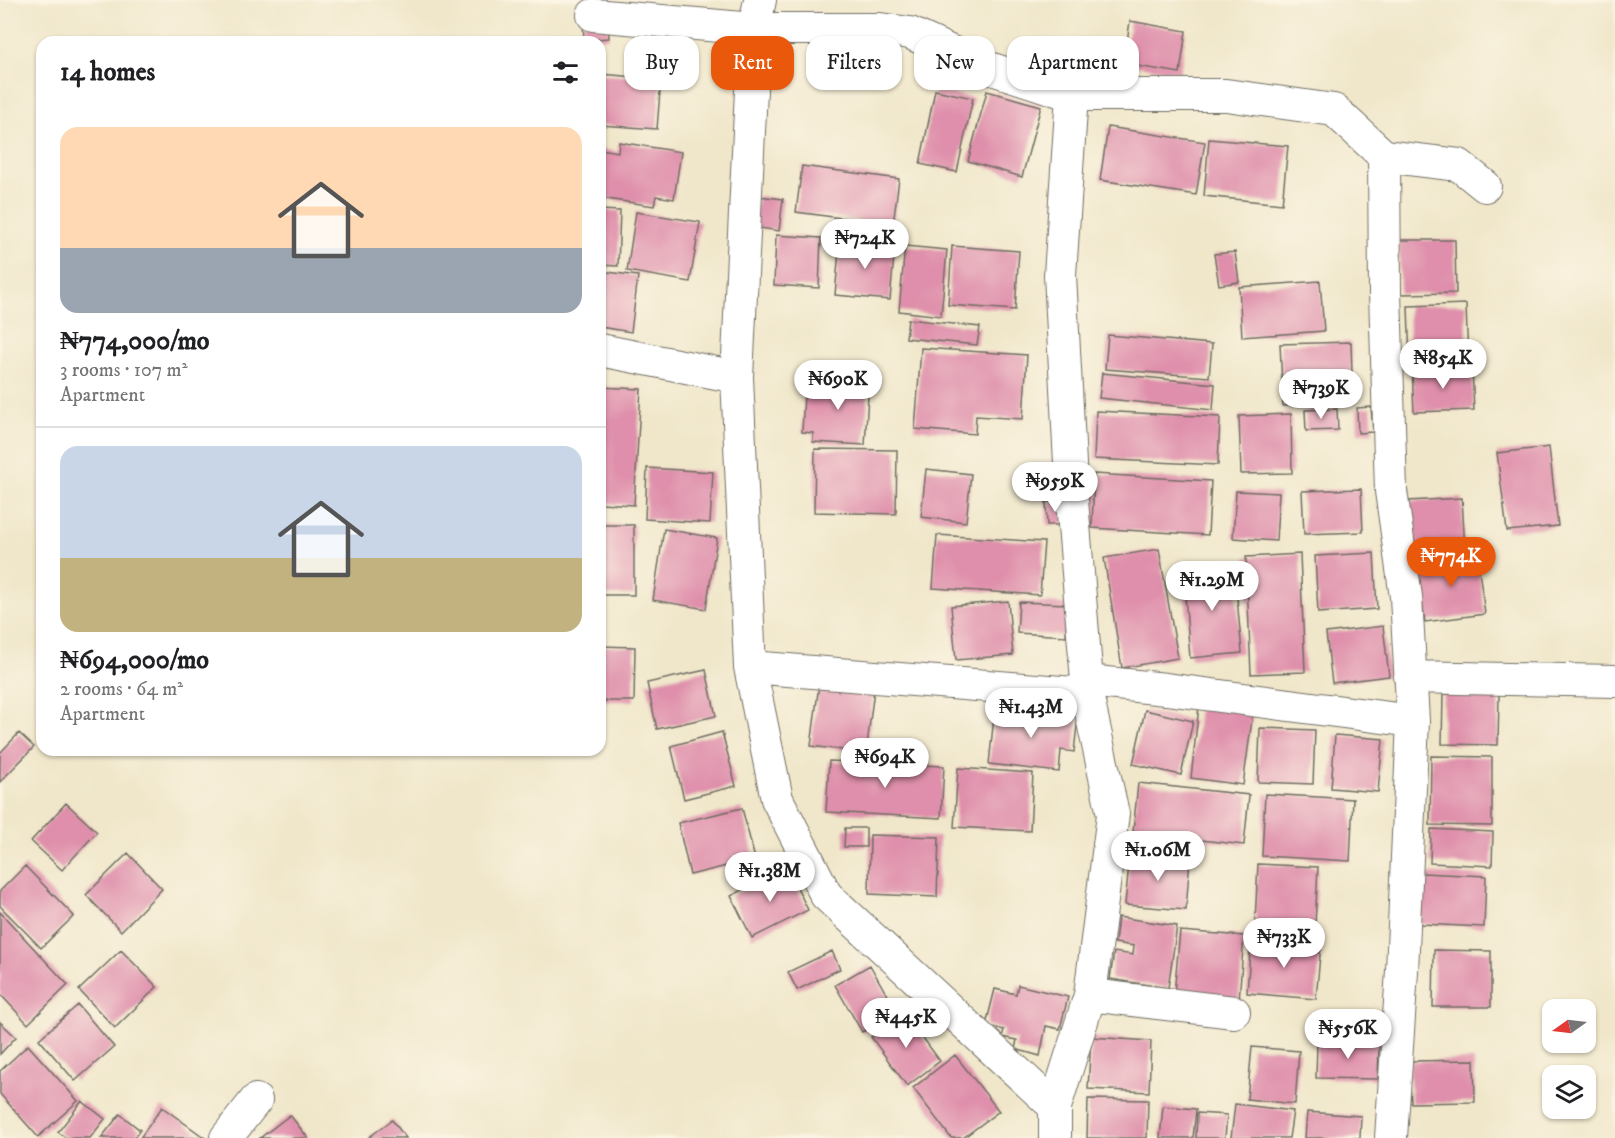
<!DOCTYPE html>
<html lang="en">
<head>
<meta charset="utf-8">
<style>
	:root { --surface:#fff; --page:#f2f2f2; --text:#202124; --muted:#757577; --line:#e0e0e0; --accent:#ea580c }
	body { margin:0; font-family:"IM FELL DW Pica",serif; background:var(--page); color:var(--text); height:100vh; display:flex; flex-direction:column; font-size:22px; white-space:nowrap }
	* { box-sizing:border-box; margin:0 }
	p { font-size:20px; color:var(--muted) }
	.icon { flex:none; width:33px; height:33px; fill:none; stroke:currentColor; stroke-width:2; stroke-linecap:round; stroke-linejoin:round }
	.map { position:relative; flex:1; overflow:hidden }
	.details { position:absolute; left:36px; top:36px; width:570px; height:720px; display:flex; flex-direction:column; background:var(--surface); border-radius:18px; box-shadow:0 2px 4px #0004 }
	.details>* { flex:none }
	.hud { position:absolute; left:624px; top:36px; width:570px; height:54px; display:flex; gap:12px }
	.needle { width:39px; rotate:256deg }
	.tools { position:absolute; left:1542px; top:999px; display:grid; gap:12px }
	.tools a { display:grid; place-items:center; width:54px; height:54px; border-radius:12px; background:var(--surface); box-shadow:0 2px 4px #0004; font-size:30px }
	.price { position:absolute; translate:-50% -51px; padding:0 14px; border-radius:21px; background:#fff; color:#222; font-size:20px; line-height:39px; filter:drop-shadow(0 2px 3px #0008) }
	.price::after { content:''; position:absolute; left:50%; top:36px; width:18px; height:14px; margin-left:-9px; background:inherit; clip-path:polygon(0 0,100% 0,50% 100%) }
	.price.active { background:var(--accent); color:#fff }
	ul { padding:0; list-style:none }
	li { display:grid; align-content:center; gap:12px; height:318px; padding:0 24px }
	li+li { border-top:2px solid var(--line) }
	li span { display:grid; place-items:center; height:186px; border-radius:18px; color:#555 }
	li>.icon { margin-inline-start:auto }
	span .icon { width:108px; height:108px; fill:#fffc; stroke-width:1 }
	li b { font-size:26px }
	h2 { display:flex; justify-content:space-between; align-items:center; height:72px; padding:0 24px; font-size:26px }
	.tag { padding:0 21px; border-radius:18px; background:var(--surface); box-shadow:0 2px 4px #0004; font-size:21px; line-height:54px }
	.tag.active { background:var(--accent); color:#fff }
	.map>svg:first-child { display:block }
	.building { fill:#df8fab }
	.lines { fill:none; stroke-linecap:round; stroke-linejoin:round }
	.street-casing { stroke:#706d63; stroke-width:34 }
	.street { stroke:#fff; stroke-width:32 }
</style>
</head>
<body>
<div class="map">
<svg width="1615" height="1138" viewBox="0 0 1615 1138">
	<rect width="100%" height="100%" fill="#fcf5e5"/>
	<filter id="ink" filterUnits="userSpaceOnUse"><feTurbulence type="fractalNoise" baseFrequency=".0167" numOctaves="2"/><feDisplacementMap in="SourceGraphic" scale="12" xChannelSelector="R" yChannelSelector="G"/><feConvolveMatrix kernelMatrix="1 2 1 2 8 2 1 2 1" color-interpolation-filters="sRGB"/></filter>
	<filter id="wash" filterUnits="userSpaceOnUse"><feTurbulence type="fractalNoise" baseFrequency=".008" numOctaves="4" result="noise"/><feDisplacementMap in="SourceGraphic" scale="24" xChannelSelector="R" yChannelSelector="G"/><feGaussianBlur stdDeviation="1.35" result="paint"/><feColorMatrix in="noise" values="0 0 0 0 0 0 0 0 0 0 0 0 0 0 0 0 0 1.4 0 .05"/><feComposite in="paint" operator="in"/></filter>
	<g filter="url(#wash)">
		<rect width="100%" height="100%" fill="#f0e7ca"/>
		<g id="blocks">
			<!-- building -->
			<path class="building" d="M1130,21L1186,31L1180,73L1124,64Z
				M608,22L609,38L584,40L583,23Z
				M600,74L661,79L657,129L600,125Z
				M935,90L973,98L957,172L920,164Z
				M987,91L1041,106L1022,177L968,161Z
				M1108,127L1205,142L1196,195L1100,180Z
				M1209,139L1288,146L1282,204L1204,196Z
				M619,142L681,152L674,199L656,196L654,206L600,198V149L618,152Z
				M802,166L899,179L893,225L796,212Z
				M758,196L783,199L779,231L753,227Z
				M600,210L620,211L618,266L600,265Z
				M636,212L700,222L690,282L627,271Z
				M776,235L821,238L819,288L774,285Z
				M840,239L895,245L890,300L835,295Z
				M1399,240H1455L1456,293L1400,294Z
				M905,246L947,250L941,316L899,311Z
				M952,246L1019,251L1015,310L948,305Z
				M1235,252L1239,282L1219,285L1214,254Z
				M600,271L638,276L631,332L600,327Z
				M1320,281L1324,331L1242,337L1239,287Z
				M1466,304L1468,362L1410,364L1408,306Z
				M908,319L980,327L977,345L906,338Z
				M1108,335L1212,344L1209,377L1105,369Z
				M1351,342L1353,404L1283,406L1280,344Z
				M921,348L1027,355L1023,419L976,416L975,434L915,429Z
				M1472,367L1474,410L1414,412L1412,369Z
				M1102,373L1215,384L1213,410L1099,398Z
				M820,377L869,379L865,445L813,442V433L802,432L804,394L819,396Z
				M600,387L641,389L634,505L600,503Z
				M1371,407L1373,432L1358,433L1357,408Z
				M1337,409L1338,430L1306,431L1305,410Z
				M1096,411L1220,417L1218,465L1094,459Z
				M1291,414L1292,473L1241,474L1239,416Z
				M1549,447L1558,526L1507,531L1497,453Z
				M815,449L897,450L896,514L814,512Z
				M647,468L713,472L710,523L645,519Z
				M926,469L971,474L966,522L921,517Z
				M1094,474L1211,481L1208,535L1092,528Z
				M1361,489L1363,532L1304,534L1302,491Z
				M1236,491L1279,493L1276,541L1233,538Z
				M1462,498L1465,550L1411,553L1408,501Z
				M1063,501L1064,525H1047L1046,502Z
				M600,525H634V595H600Z
				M664,529L717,538L706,609L653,600Z
				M937,535L1044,542L1040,595L933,588Z
				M1159,549L1178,658L1122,668L1104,558Z
				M1374,553L1377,609L1318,613L1315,556Z
				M1300,554L1305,672L1251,674L1246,557Z
				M1477,555L1485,614L1425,622L1417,563Z
				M1234,565L1242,653L1190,658L1183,570Z
				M1008,601L1013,655L956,660L951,606Z
				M1019,602L1067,604L1066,636L1017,633Z
				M1383,626L1389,676L1332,683L1326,633Z
				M600,646L635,647L634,701H600Z
				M706,670L716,716L657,729L647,683Z
				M819,684L874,690L866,753L811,746Z
				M1443,694H1499L1498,745L1442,744Z
				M1199,706L1253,712L1243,785L1191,778Z
				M995,707L1078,716L1074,752L1061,750L1059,772L989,764Z
				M1145,710L1193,721L1181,775L1133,764Z
				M1260,728L1315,730L1313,784L1258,782Z
				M722,732L736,786L684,799L671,746Z
				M19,733L34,747L0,782V753Z
				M1335,735L1383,739L1378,792L1331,788Z
				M1431,756L1492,757V826L1430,825Z
				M829,761L944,766L941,818L826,812Z
				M958,768L1033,773L1030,831L954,827Z
				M1138,783L1249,795L1244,845L1133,832Z
				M1265,794L1353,799L1350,861L1262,856Z
				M66,803L97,832L62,870L31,841Z
				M742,808L755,859L690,875L678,823Z
				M845,828H866V847H844Z
				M1431,829L1493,832L1492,866L1430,863Z
				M870,835L939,837L937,897L869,894Z
				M128,853L162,889L121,931L86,895Z
				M1130,853L1190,858L1186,910L1125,905Z
				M1258,864L1318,867L1315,925L1255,922Z
				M25,866L74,916L41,948L0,906V891Z
				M787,867L808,910L752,938L731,896Z
				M1422,873L1486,876L1484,927L1420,924Z
				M0,912L68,985L28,1024L0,994Z
				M1118,917L1177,926L1168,988L1110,979L1114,952L1133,955L1134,946L1115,943Z
				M1180,931L1244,936L1239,1000L1174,994Z
				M1251,938L1321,945L1316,999L1247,993Z
				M121,950L157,987L115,1028L79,990Z
				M1434,950L1491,951V1007H1433Z
				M832,951L840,969L797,990L788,972Z
				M870,965L897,1013L862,1032L835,985Z
				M1018,985L1068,997L1060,1029L1046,1026L1040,1056L1015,1049L1017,1040L1002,1037L1004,1030L986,1025L995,989L1016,994Z
				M78,1005L114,1047L75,1081L39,1039Z
				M904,1012L940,1061L907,1086L871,1037Z
				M0,1022L16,1037L0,1054Z
				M1091,1037L1151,1041L1149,1092L1088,1089Z
				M1317,1042L1379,1043L1378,1079L1316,1078Z
				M28,1045L78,1101L38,1137L0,1094V1071Z
				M1252,1047L1299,1051L1295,1104L1247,1099Z
				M955,1055L999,1111L963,1138H951L913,1088Z
				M1474,1060L1475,1102L1411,1103L1409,1061Z
				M1088,1099L1148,1100L1147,1138H1087Z
				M82,1101L105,1119L90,1138H66L58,1132Z
				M1235,1104L1293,1111L1289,1138H1231Z
				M1163,1106L1196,1109L1193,1138H1160Z
				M162,1107L205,1138H140Z
				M1307,1112L1361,1116L1360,1138H1305Z
				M1197,1113L1227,1115L1225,1138H1196Z
				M120,1114L140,1130L134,1138H101Z
				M290,1115L308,1138H260Z
				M392,1120L406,1138H368Z"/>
		</g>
	</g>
	<g filter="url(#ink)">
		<use href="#blocks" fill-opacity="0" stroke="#706d63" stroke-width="1.5"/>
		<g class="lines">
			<defs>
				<path id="street" d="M760,0L754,29L737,377L750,667L777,799L826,895L1055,1107
					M593,15L754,29H880L910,33L980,65L1072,95L1060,275L1072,501L1087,681L1166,689L1413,721
					M1072,95H1226L1334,110L1384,156L1385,292L1391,491L1406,597L1413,721L1402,971L1391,1138
					M1384,156L1459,165L1485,186
					M600,350L737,377
					M750,667L1087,694
					M1410,677L1615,681
					M1090,995L1234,1012
					M226,1138L256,1100
					M1055,1138V1107L1090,995L1113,814L1087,694V681"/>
			</defs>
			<!-- street casing -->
			<use href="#street" class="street-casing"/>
			<!-- street -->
			<use href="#street" class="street"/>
		</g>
	</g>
</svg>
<div class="tools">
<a><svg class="needle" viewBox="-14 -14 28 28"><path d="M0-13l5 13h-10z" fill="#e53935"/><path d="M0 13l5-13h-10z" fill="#757577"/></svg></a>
<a><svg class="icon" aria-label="layers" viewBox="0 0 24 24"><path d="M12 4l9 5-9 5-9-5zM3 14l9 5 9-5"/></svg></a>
</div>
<b class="price" style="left:865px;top:270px">₦724K</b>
<b class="price" style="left:1443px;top:390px">₦854K</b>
<b class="price" style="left:838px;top:411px">₦690K</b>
<b class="price" style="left:1321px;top:420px">₦739K</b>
<b class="price" style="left:1055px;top:513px">₦959K</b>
<b class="price active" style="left:1451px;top:588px">₦774K</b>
<b class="price" style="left:1212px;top:612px">₦1.29M</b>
<b class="price" style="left:1031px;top:739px">₦1.43M</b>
<b class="price" style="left:885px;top:789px">₦694K</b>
<b class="price" style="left:1158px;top:882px">₦1.06M</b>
<b class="price" style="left:770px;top:903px">₦1.38M</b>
<b class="price" style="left:1284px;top:969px">₦733K</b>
<b class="price" style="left:906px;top:1049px">₦445K</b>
<b class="price" style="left:1348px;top:1060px">₦556K</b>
<div class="hud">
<a class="tag">Buy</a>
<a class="tag active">Rent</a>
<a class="tag">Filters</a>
<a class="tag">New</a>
<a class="tag">Apartment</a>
</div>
<section class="details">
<h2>14 homes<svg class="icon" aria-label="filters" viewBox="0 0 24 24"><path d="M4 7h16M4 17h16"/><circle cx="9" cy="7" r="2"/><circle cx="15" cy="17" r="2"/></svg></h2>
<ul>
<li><span style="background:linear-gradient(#ffd9b3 65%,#9aa5b1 0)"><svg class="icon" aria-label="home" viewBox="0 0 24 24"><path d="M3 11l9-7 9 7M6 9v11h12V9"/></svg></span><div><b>₦774,000/mo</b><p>3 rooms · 107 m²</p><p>Apartment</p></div></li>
<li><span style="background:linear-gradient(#c9d6e8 60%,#c2b280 0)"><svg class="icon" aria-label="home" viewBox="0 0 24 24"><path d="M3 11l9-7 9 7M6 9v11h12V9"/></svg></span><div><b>₦694,000/mo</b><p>2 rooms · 64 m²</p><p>Apartment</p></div></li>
</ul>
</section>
</div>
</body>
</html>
